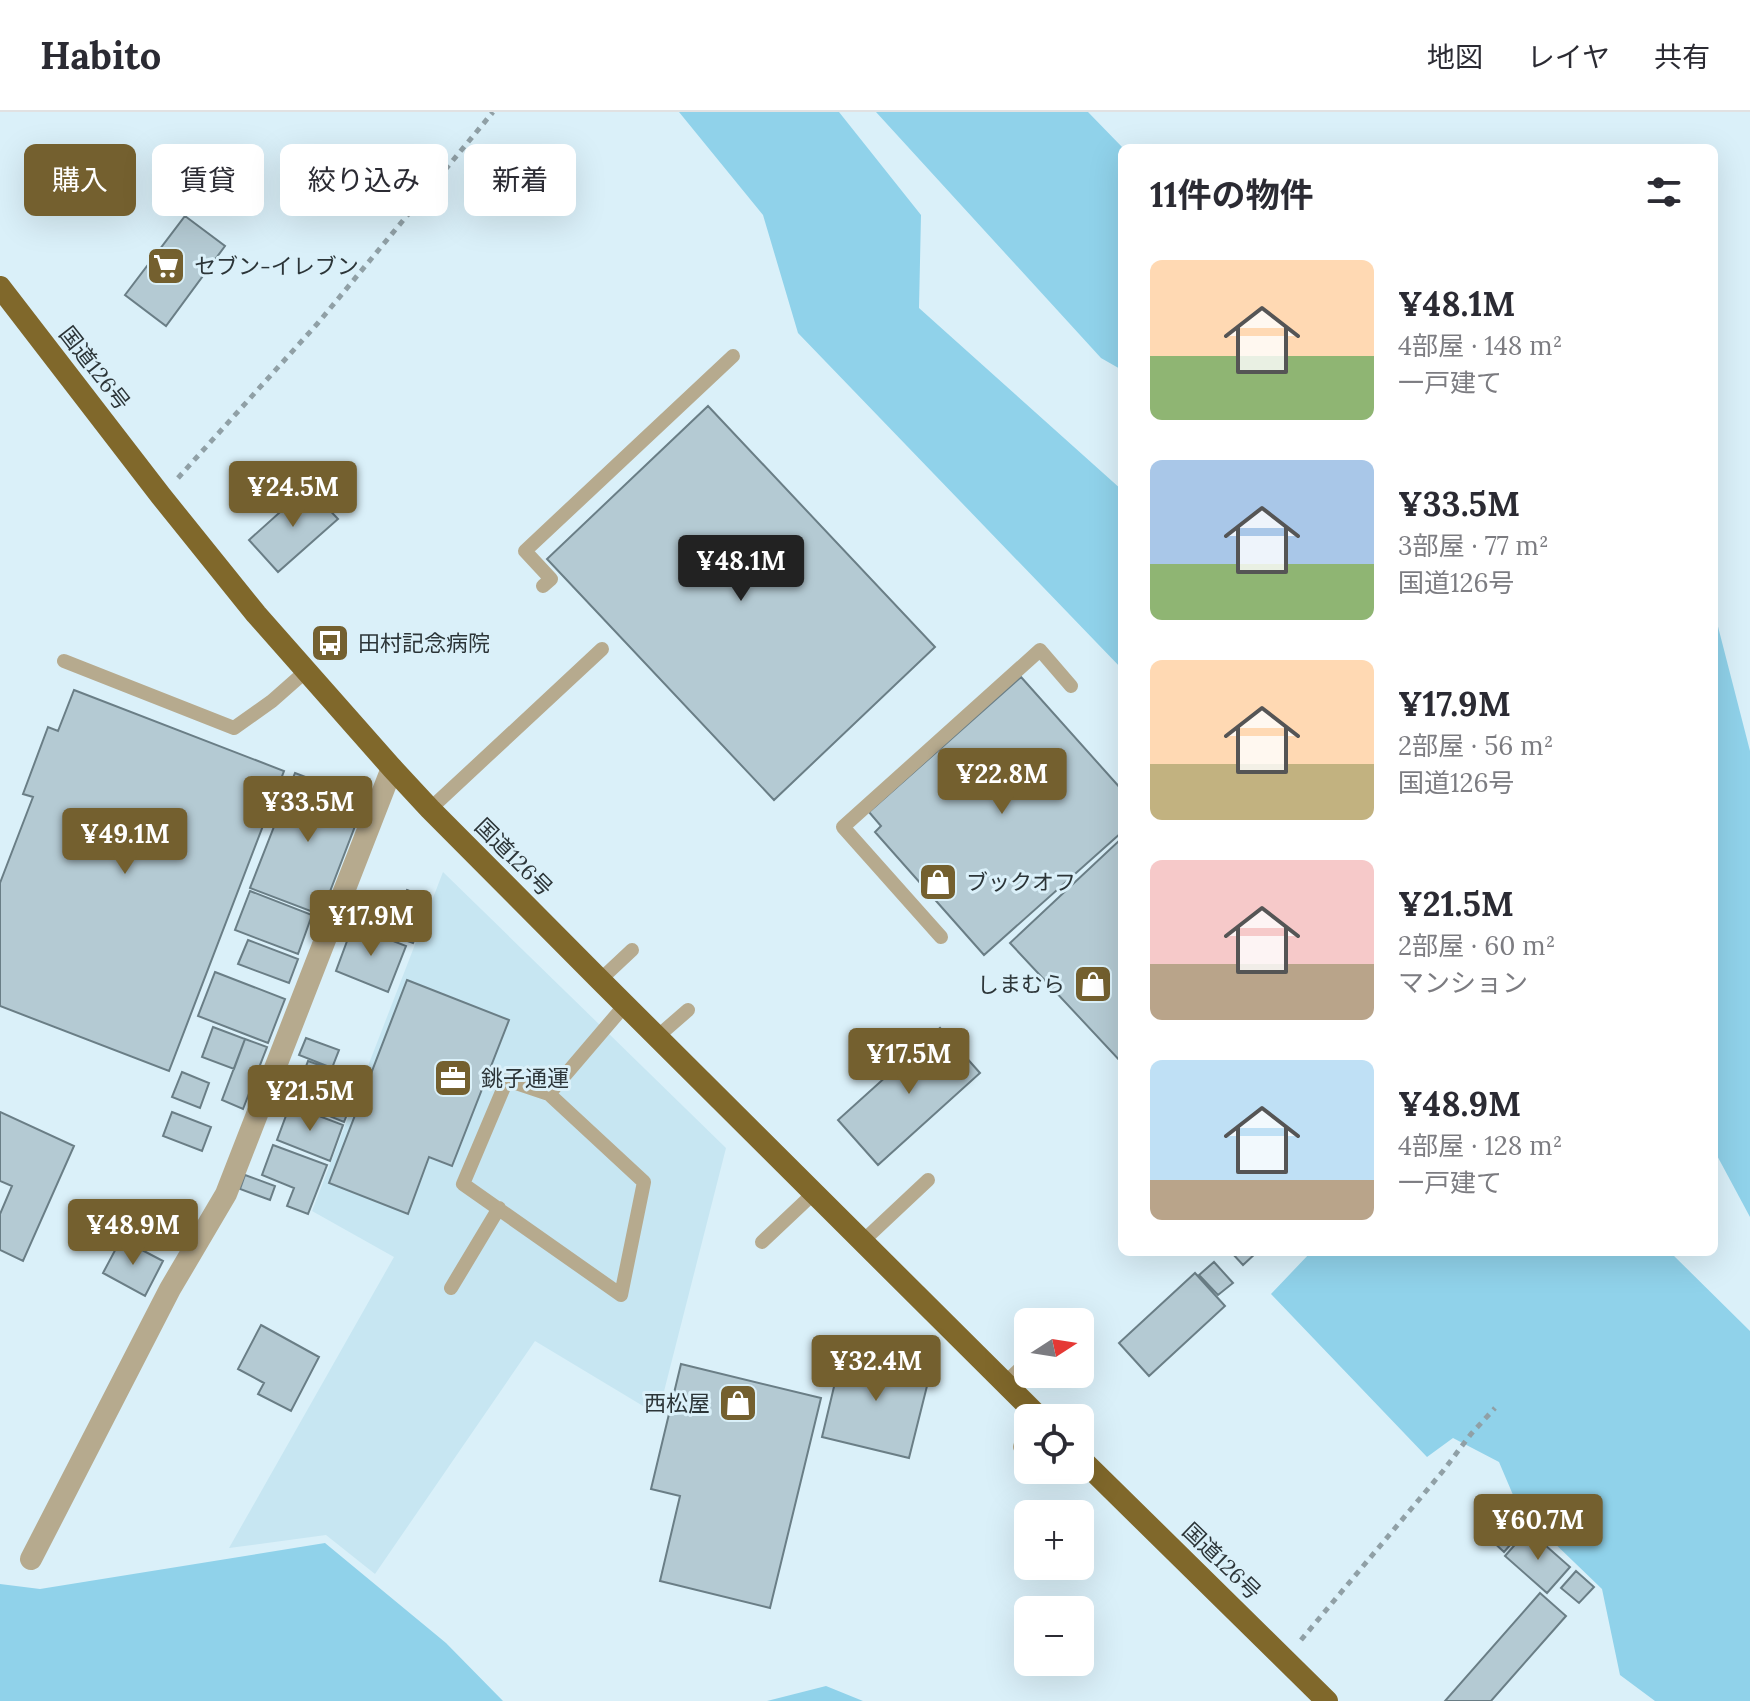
<!DOCTYPE html>
<html lang="ja">
<head>
<meta charset="utf-8">
<style>
	:root { --surface:#fff; --page:#f2f2f3; --text:#2b2b33; --muted:#7c7c81; --line:#e1e1e2; --accent:#74602f }
	body { margin:0; font-family:Lora,"Noto Sans JP",serif; background:var(--page); color:var(--text); height:100vh; display:flex; flex-direction:column; font-size:30px; white-space:nowrap }
	* { box-sizing:border-box; margin:0 }
	p { font-size:26px; color:var(--muted) }
	.icon { flex:none; width:44px; height:44px; fill:none; stroke:currentColor; stroke-width:2; stroke-linecap:round; stroke-linejoin:round }
	.map { position:relative; flex:1; overflow:hidden }
	.details { position:absolute; left:1118px; top:32px; width:600px; height:1112px; display:flex; flex-direction:column; background:var(--surface); border-radius:12px; box-shadow:0 8px 32px #0002 }
	.details>* { flex:none }
	.hud { position:absolute; left:24px; top:32px; width:760px; height:72px; display:flex; gap:16px }
	.needle { width:52px; rotate:78deg }
	.tools { position:absolute; left:1014px; top:1196px; display:grid; gap:16px }
	.tools a { display:grid; place-items:center; width:80px; height:80px; border-radius:12px; background:var(--surface); box-shadow:0 8px 32px #0002; font-size:40px }
	.price { position:absolute; translate:-50% -68px; padding:0 18px; border-radius:8px; background:var(--accent); color:#fff; font-size:26px; line-height:52px; filter:drop-shadow(0 2px 4px #0008) }
	.price::after { content:''; position:absolute; left:50%; top:48px; width:24px; height:18px; margin-left:-12px; background:inherit; clip-path:polygon(0 0,100% 0,50% 100%) }
	.price.on { background:#222; color:#fff }
	ul { padding:0; list-style:none }
	li { display:flex; align-items:center; gap:24px; height:200px; padding:0 32px }
	li span { display:grid; place-items:center; flex:none; width:224px; height:160px; border-radius:12px; color:#555 }
	li>.icon { margin-inline-start:auto }
	span .icon { width:96px; height:96px; fill:#fffc; stroke-width:1 }
	li b { font-size:34px }
	h2 { display:flex; justify-content:space-between; align-items:center; height:96px; padding:0 32px; font-size:34px }
	.chip { padding:0 28px; border-radius:12px; background:var(--surface); box-shadow:0 8px 32px #0002; font-size:28px; line-height:72px }
	.chip.on { background:var(--accent); color:#fff }
	header { display:flex; align-items:center; gap:48px; box-sizing:border-box; height:112px; padding:0 40px; background:var(--surface); border-bottom:2px solid var(--line) }
	header strong { font-size:38px }
	nav { display:flex; gap:44px; margin-inline-start:auto; font-size:28px }
	.map>svg:first-child { display:block }
	.built { fill:#c7e6f2 }
	.green { fill:#90d2ea }
	.building { fill:#b4cad3; stroke:#6a7e86; stroke-width:2 }
	.lines { fill:none; stroke-linecap:round; stroke-linejoin:round }
	.path { stroke:#90a0a6; stroke-width:5; stroke-dasharray:6 6; stroke-linecap:butt }
	.service { stroke:#b6aa8e; stroke-width:14 }
	.minor { stroke:#b6aa8e; stroke-width:22 }
	.trunk { stroke:#80682b; stroke-width:22 }
	.labels { text-anchor:middle; dominant-baseline:central; stroke-width:6; stroke-linejoin:round; paint-order:stroke }
	.poi-label { font-size:22px; fill:#2c3538; stroke:#daf0f9; text-anchor:start }
	.street-label { font-size:22px; fill:#2c3538; stroke:#daf0f9 }
</style>
</head>
<body>
<header>
<strong>Habito</strong>
<nav><a>地図</a><a>レイヤ</a><a>共有</a></nav>
</header>
<div class="map">
<svg width="1750" height="1589" viewBox="0 0 1750 1589">
	<rect width="100%" height="100%" fill="#daf0f9"/>
	<!-- built -->
	<path class="built" d="M443,760L726,1036L658,1303L535,1229L375,1462L326,1423L229,1436L394,1145L312,1099Z"/>
	<!-- green -->
	<path class="green" d="M679,0H839L921,103L919,196L1122,378V557L798,221L763,103Z
		M876,0H1088L1123,36L1122,258L1101,246Z
		M1714,499L1750,639V1105L1714,1038Z
		M1311,1140H1670L1750,1219V1589H1655L1620,1563L1602,1477L1519,1397L1499,1350L1453,1326L1427,1345L1271,1182Z
		M325,1431L446,1531L503,1589H0V1472L40,1477Z
		M826,1574L863,1589H767Z"/>
	<!-- building -->
	<path class="building" d="M185,104L225,134L166,214L125,183Z
		M708,294L935,535L774,688L547,447Z
		M308,375L338,407L278,460L249,428Z
		M1021,565L1122,678V720L984,843L875,720L881,714L869,700Z
		M74,578L284,659L169,959L0,894V771L33,685L23,682L48,615L58,619Z
		M295,661L365,688L321,803L250,776Z
		M1122,726V951L1010,831Z
		M407,778L430,787L413,831L390,823Z
		M250,779L312,803L298,842L235,818Z
		M353,813L406,834L388,880L336,859Z
		M248,828L298,847L289,871L238,852Z
		M215,860L285,887L268,931L198,904Z
		M407,868L509,908L452,1054L429,1045L408,1102L329,1071Z
		M213,915L245,927L234,957L202,945Z
		M940,916L980,961L878,1053L838,1008Z
		M306,926L339,938L332,956L299,943Z
		M245,927L267,935L243,997L222,988Z
		M308,949L333,958L317,999L293,990Z
		M333,958L360,969L344,1010L317,999Z
		M182,960L209,971L200,996L172,985Z
		M290,993L343,1013L330,1049L277,1028Z
		M0,1000L74,1034L23,1149L0,1138V1102L12,1074L0,1069Z
		M172,1000L211,1015L202,1039L163,1024Z
		M273,1033L327,1053L308,1102L287,1094L294,1076L262,1063Z
		M245,1063L275,1074L270,1088L240,1077Z
		M121,1127L163,1149L145,1184L103,1161Z
		M1231,1140H1257L1243,1153Z
		M1214,1150L1233,1171L1218,1183L1199,1163Z
		M1195,1161L1225,1194L1149,1264L1119,1231Z
		M261,1213L319,1245L291,1299L258,1282L264,1271L238,1257Z
		M843,1237L931,1258L909,1346L822,1325Z
		M681,1252L821,1286L770,1496L660,1469L680,1384L651,1377Z
		M1508,1402L1525,1416L1504,1440L1488,1425Z
		M1528,1418L1570,1455L1547,1481L1505,1444Z
		M1576,1459L1594,1475L1579,1491L1561,1476Z
		M1540,1481L1566,1504L1491,1589H1445Z"/>
	<g class="lines">
		<!-- path -->
		<path class="path" d="M178,366L318,211L493,0
			M1301,1528L1443,1359L1471,1322L1495,1296"/>
		<!-- service -->
		<path class="service" d="M543,474L551,467L525,439L733,244
			M64,549L234,616L272,589L306,559
			M430,697L602,537
			M941,825L843,715L1040,538L1071,574
			M600,868L632,838
			M657,925L688,898
			M507,968L549,982L644,1070L621,1183L463,1072Z
			M549,982L625,893
			M863,1129L928,1068
			M762,1130L814,1081
			M451,1176L499,1096
			M1005,1271L1028,1249
			M1020,1335L1028,1308"/>
		<!-- minor -->
		<path class="minor" d="M31,1447L170,1177L226,1082L392,656"/>
		<!-- trunk -->
		<path class="trunk" d="M0,175L161,384L256,502L392,656L430,697L600,868L1040,1306
			M1080,1346L1327,1589"/>
	</g>
	<!-- icons -->
	<defs>
		<symbol id="supermarket-square" viewBox="-11 -11 22 22"><rect x="-9" y="-9" width="18" height="18" rx="4" fill="#74602f" stroke="#daf0f9"/><path d="M-6-5.5h2.5l.6 2H6L4.5 2H-2.5L-4.4-4H-6ZM-1.5 3.2a1.3 1.3 0 1 0 .1 0ZM3 3.2a1.3 1.3 0 1 0 .1 0Z" fill="#fff"/></symbol>
		<symbol id="bus-square" viewBox="-11 -11 22 22"><rect x="-9" y="-9" width="18" height="18" rx="4" fill="#74602f" stroke="#daf0f9"/><path d="M-5-6H5V4H4V6H2V4H-2V6H-4V4H-5ZM-3.5-4V0h7V-4ZM-3.5 1.2v1.5H-2V1.2ZM2 1.2v1.5H3.5V1.2Z" fill="#fff"/></symbol>
		<symbol id="shop-square" viewBox="-11 -11 22 22"><rect x="-9" y="-9" width="18" height="18" rx="4" fill="#74602f" stroke="#daf0f9"/><path d="M-5-2.5h2.3a2.7 3.5 0 0 1 5.4 0H5L5.5 6h-11ZM-1.5-2.5h3a1.5 2.3 0 0 0-3 0Z" fill="#fff"/></symbol>
		<symbol id="office-square" viewBox="-11 -11 22 22"><rect x="-9" y="-9" width="18" height="18" rx="4" fill="#74602f" stroke="#daf0f9"/><path d="M-6-3h4V-5.5h4V-3h4V5H-6ZM-1-4.5V-3h2v-1.5ZM-6 0V1H6V0Z" fill="#fff"/></symbol>
	</defs>
	<g fill-rule="evenodd">
		<use href="#supermarket-square" x="144" y="132" width="44" height="44"/>
		<use href="#bus-square" x="308" y="509" width="44" height="44"/>
		<use href="#shop-square" x="916" y="748" width="44" height="44"/>
		<use href="#shop-square" x="1071" y="850" width="44" height="44"/>
		<use href="#office-square" x="431" y="944" width="44" height="44"/>
		<use href="#shop-square" x="716" y="1269" width="44" height="44"/>
	</g>
	<g class="labels">
		<!-- poi labels -->
		<g class="poi-label">
			<text x="194" y="154">セブン-イレブン</text>
			<text x="358" y="531">田村記念病院</text>
			<text x="966" y="770">ブックオフ</text>
			<text x="1065" y="872" text-anchor="end">しまむら</text>
			<text x="481" y="966">銚子通運</text>
			<text x="710" y="1291" text-anchor="end">西松屋</text>
		</g>
		<!-- street labels -->
		<g class="street-label">
			<text transform="translate(95 256) rotate(52)">国道126号</text>
			<text transform="translate(514 745) rotate(45)">国道126号</text>
			<text transform="translate(1222 1449) rotate(44)">国道126号</text>
		</g>
	</g>
</svg>
<div class="tools">
<a><svg class="needle" viewBox="-14 -14 28 28"><path d="M0-13l5 13h-10z" fill="#e53935"/><path d="M0 13l5-13h-10z" fill="#7c7c81"/></svg></a>
<a><svg class="icon" aria-label="locate" viewBox="0 0 24 24"><circle cx="12" cy="12" r="6"/><path d="M12 2v4M12 18v4M2 12h4M18 12h4"/></svg></a>
<a>+</a>
<a>−</a>
</div>
<b class="price" style="left:293px;top:417px">¥24.5M</b>
<b class="price on" style="left:741px;top:491px">¥48.1M</b>
<b class="price" style="left:1002px;top:704px">¥22.8M</b>
<b class="price" style="left:308px;top:732px">¥33.5M</b>
<b class="price" style="left:125px;top:764px">¥49.1M</b>
<b class="price" style="left:371px;top:846px">¥17.9M</b>
<b class="price" style="left:909px;top:984px">¥17.5M</b>
<b class="price" style="left:310px;top:1021px">¥21.5M</b>
<b class="price" style="left:133px;top:1155px">¥48.9M</b>
<b class="price" style="left:876px;top:1291px">¥32.4M</b>
<b class="price" style="left:1538px;top:1450px">¥60.7M</b>
<div class="hud">
<a class="chip on">購入</a>
<a class="chip">賃貸</a>
<a class="chip">絞り込み</a>
<a class="chip">新着</a>
</div>
<section class="details">
<h2>11件の物件<svg class="icon" aria-label="filters" viewBox="0 0 24 24"><path d="M4 7h16M4 17h16"/><circle cx="9" cy="7" r="2"/><circle cx="15" cy="17" r="2"/></svg></h2>
<ul>
<li><span style="background:linear-gradient(#ffd9b3 60%,#8fb573 0)"><svg class="icon" aria-label="home" viewBox="0 0 24 24"><path d="M3 11l9-7 9 7M6 9v11h12V9"/></svg></span><div><b>¥48.1M</b><p>4部屋 · 148 m²</p><p>一戸建て</p></div></li>
<li><span style="background:linear-gradient(#a9c7e8 65%,#8fb573 0)"><svg class="icon" aria-label="home" viewBox="0 0 24 24"><path d="M3 11l9-7 9 7M6 9v11h12V9"/></svg></span><div><b>¥33.5M</b><p>3部屋 · 77 m²</p><p>国道126号</p></div></li>
<li><span style="background:linear-gradient(#ffd9b3 65%,#c2b280 0)"><svg class="icon" aria-label="home" viewBox="0 0 24 24"><path d="M3 11l9-7 9 7M6 9v11h12V9"/></svg></span><div><b>¥17.9M</b><p>2部屋 · 56 m²</p><p>国道126号</p></div></li>
<li><span style="background:linear-gradient(#f6c9c9 65%,#b9a48a 0)"><svg class="icon" aria-label="home" viewBox="0 0 24 24"><path d="M3 11l9-7 9 7M6 9v11h12V9"/></svg></span><div><b>¥21.5M</b><p>2部屋 · 60 m²</p><p>マンション</p></div></li>
<li><span style="background:linear-gradient(#bfe0f5 75%,#b9a48a 0)"><svg class="icon" aria-label="home" viewBox="0 0 24 24"><path d="M3 11l9-7 9 7M6 9v11h12V9"/></svg></span><div><b>¥48.9M</b><p>4部屋 · 128 m²</p><p>一戸建て</p></div></li>
</ul>
</section>
</div>
</body>
</html>
